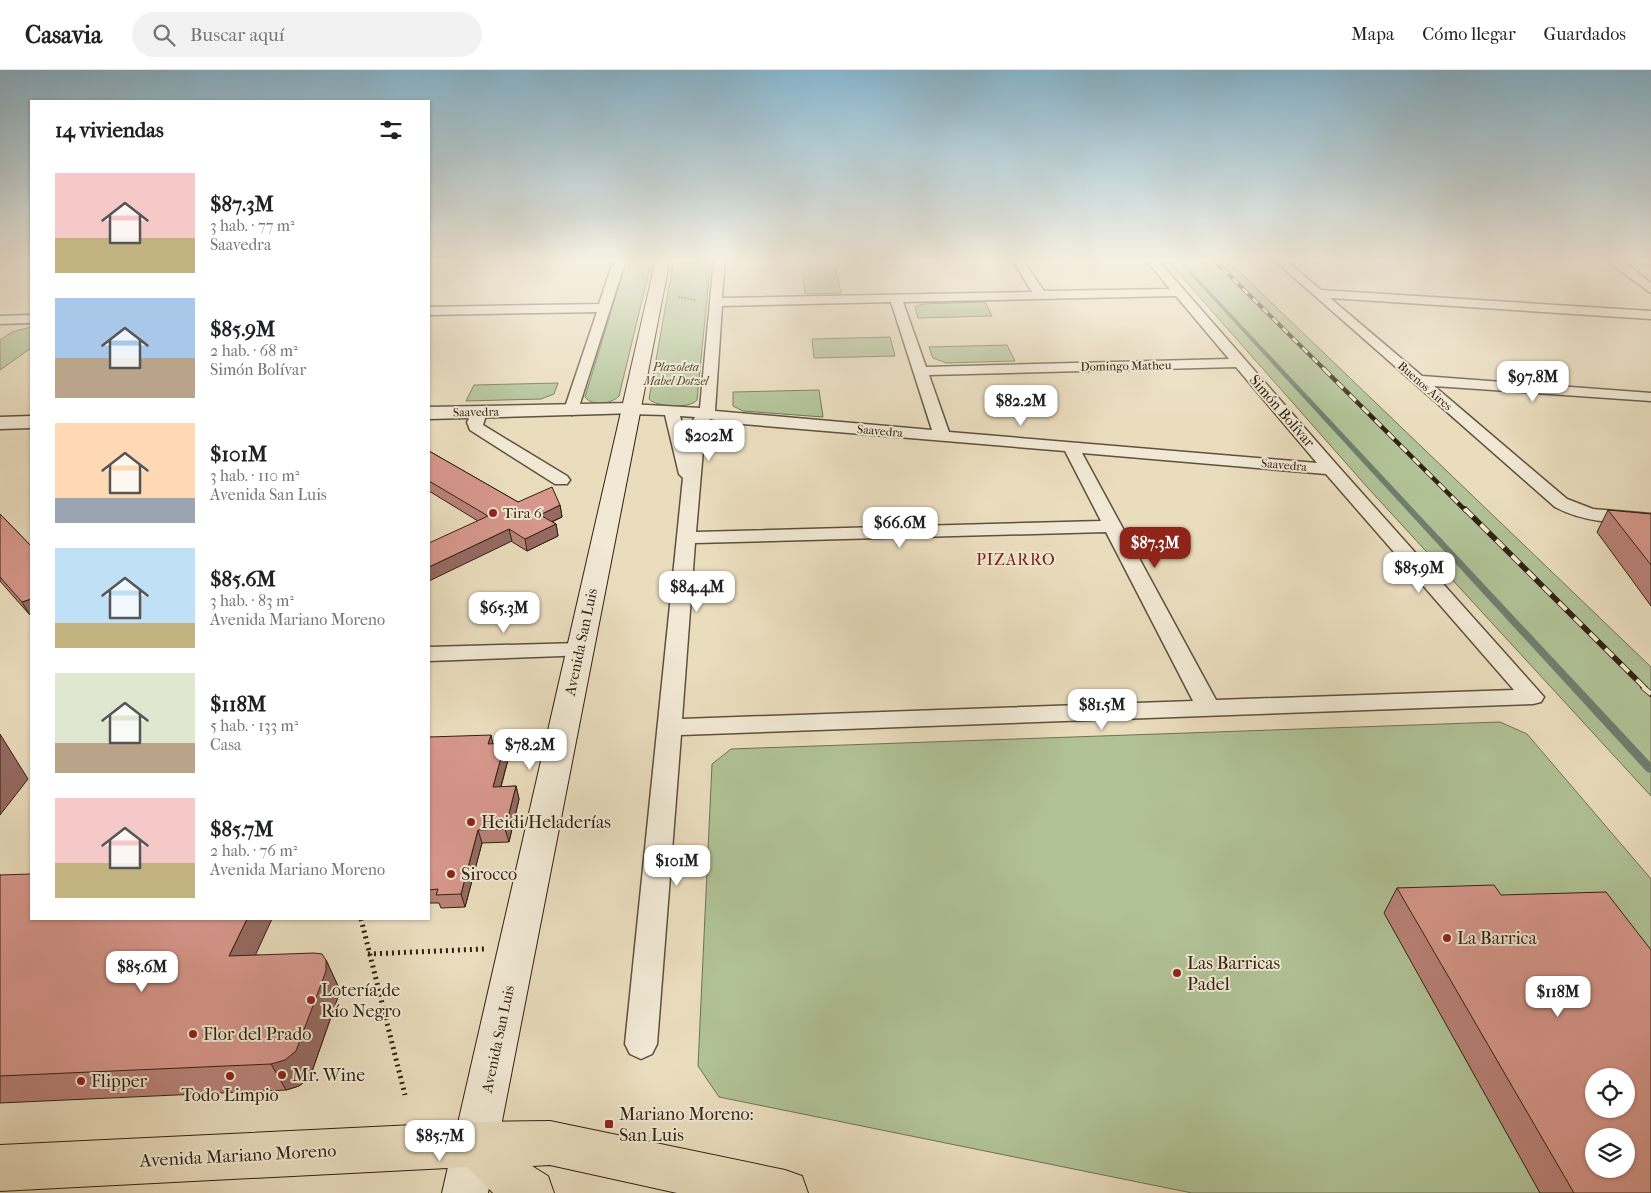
<!DOCTYPE html>
<html lang="es">
<head>
<meta charset="utf-8">
<style>
	:root { --surface:#fff; --page:#f2f2f2; --text:#202124; --muted:#757577; --line:#e0e0e0; --accent:#8f2418 }
	body { margin:0; font-family:"IM FELL French Canon",serif; background:var(--page); color:var(--text); height:100vh; display:flex; flex-direction:column; font-size:19px; white-space:nowrap }
	* { box-sizing:border-box; margin:0 }
	p { font-size:16px; color:var(--muted) }
	.icon { flex:none; width:28px; height:28px; fill:none; stroke:currentColor; stroke-width:2; stroke-linecap:round; stroke-linejoin:round }
	.map { position:relative; flex:1; overflow:hidden }
	.side { position:absolute; left:30px; top:30px; width:400px; height:820px; display:flex; flex-direction:column; background:var(--surface); border-radius:0px; box-shadow:0 1px 4px #0004 }
	.side>* { flex:none }
	.tools { position:absolute; left:1585px; top:998px; display:grid; gap:10px }
	.tools a { display:grid; place-items:center; width:50px; height:50px; border-radius:50%; background:var(--surface); box-shadow:0 1px 4px #0004; font-size:25px }
	.price { position:absolute; translate:-50% -42px; padding:0 11px; border-radius:10px; background:#fff; color:#222; font-size:16px; line-height:32px; filter:drop-shadow(0 1px 2px #0008) }
	.price::after { content:''; position:absolute; left:50%; top:30px; width:15px; height:11px; margin-left:-8px; background:inherit; clip-path:polygon(0 0,100% 0,50% 100%) }
	.price.current { background:var(--accent); color:#fff }
	ul { padding:0; list-style:none }
	li { display:flex; align-items:center; gap:15px; height:125px; padding:0 25px }
	li span { display:grid; place-items:center; flex:none; width:140px; height:100px; border-radius:0px; color:#555 }
	li>.icon { margin-inline-start:auto }
	span .icon { width:60px; height:60px; fill:#fffc; stroke-width:1 }
	li b { font-size:21px }
	h2 { display:flex; justify-content:space-between; align-items:center; height:60px; padding:0 25px; font-size:21px }
	header { display:flex; align-items:center; gap:30px; box-sizing:border-box; height:70px; padding:0 25px; background:var(--surface); border-bottom:1px solid var(--line) }
	header strong { font-size:24px }
	nav { display:flex; gap:28px; margin-inline-start:auto; font-size:18px }
	.search { width:350px; height:45px; background:var(--page); display:flex; align-items:center; gap:12px; box-sizing:border-box; padding:0 18px; border-radius:28px; color:var(--muted); font-size:19px }
	.map>svg:first-child { display:block }
	.green { fill:#b0c296; stroke:#707254; fill-rule:evenodd }
	.lines { fill:none; stroke-linecap:round; stroke-linejoin:round }
	.stream { fill:#6f7e6f; fill-rule:evenodd }
	.minor-casing { stroke:#5f513c; stroke-width:3 }
	.tertiary-casing { stroke:#5f513c; stroke-width:3 }
	.secondary-casing { stroke:#312211; stroke-width:2 }
	.primary-casing { stroke:#312211; stroke-width:2 }
	.path-far1 { stroke:#312211; stroke-width:2; stroke-dasharray:0.5 1; stroke-linecap:butt }
	.path { stroke:#312211; stroke-width:5; stroke-dasharray:2 4; stroke-linecap:butt }
	.minor { fill:#f1e9d5; fill-rule:evenodd }
	.tertiary { fill:#f1e9d5; fill-rule:evenodd }
	.secondary { fill:#f1e9d5; fill-rule:evenodd }
	.primary { fill:#eaddbe; fill-rule:evenodd }
	.rail-far3-casing { stroke:#312211; stroke-width:4 }
	.rail-far2-casing { stroke:#312211; stroke-width:4.5 }
	.rail-far1-casing { stroke:#312211; stroke-width:5.5 }
	.rail-casing { stroke:#312211; stroke-width:6 }
	.rail-far3 { stroke:#f1e9d5; stroke-width:2.5; stroke-dasharray:7; stroke-linecap:butt }
	.rail-far2 { stroke:#f1e9d5; stroke-width:3; stroke-dasharray:9; stroke-linecap:butt }
	.rail-far1 { stroke:#f1e9d5; stroke-width:4; stroke-dasharray:11; stroke-linecap:butt }
	.rail { stroke:#f1e9d5; stroke-width:4.5; stroke-dasharray:14; stroke-linecap:butt }
	.wall { fill:#b98278; stroke:#312211 }
	.shaded-wall { fill:#966a62; stroke:#312211 }
	.building { fill:#d7978c; stroke:#312211; fill-rule:evenodd }
	.poi-dot { fill:#8f2418; stroke:#f1e9d5; stroke-width:2 }
	.labels { text-anchor:middle; dominant-baseline:central; stroke-width:4; stroke-linejoin:round; paint-order:stroke }
	.far-street-label { font-size:12px; fill:#312211; stroke:#f1e9d5 }
	.far-park-label { font-size:12px; font-style:italic; fill:#514a32; stroke:#f1e9d5 }
	.street-label { font-size:15px; fill:#312211; stroke:#f1e9d5 }
	.poi-label { font-size:15px; fill:#312211; stroke:#f1e9d5; text-anchor:start }
	.neighbourhood-label { font-size:16px; letter-spacing:1px; fill:#7a1f14; stroke:#f1e9d5 }
	.near-poi-label { font-size:18px; fill:#312211; stroke:#f1e9d5; text-anchor:start }
	.near-street-label { font-size:18px; fill:#312211; stroke:#f1e9d5 }
</style>
</head>
<body>
<header>
<strong>Casavia</strong>
<div class="search"><svg class="icon" aria-label="search" viewBox="0 0 24 24"><circle cx="10" cy="10" r="6"/><path d="M15 15l6 6"/></svg>Buscar aquí</div>
<nav><a>Mapa</a><a>Cómo llegar</a><a>Guardados</a></nav>
</header>
<div class="map">
<svg width="1651" height="1123" viewBox="0 0 1651 1123">
	<rect width="100%" height="100%" fill="#eaddbe"/>
	<filter id="stains"><feTurbulence type="fractalNoise" baseFrequency=".004" numOctaves="4"/><feColorMatrix values="0 0 0 0 .2 0 0 0 0 .09 0 0 0 0 .02 0 0 0 .5 -.17"/></filter>
	<radialGradient id="worn" r=".72"><stop offset=".6" stop-color="#630" stop-opacity="0"/><stop offset="1" stop-color="#630" stop-opacity=".3"/></radialGradient>
	<!-- green -->
	<path class="green" d="M627,189H652L619,326C611,334 593,337 585,327Z
		M674,189H711L697,330C690,339 656,337 649,329Z
		M1166,189H1226L1651,597V726L1368,418Z
		M836,199L841,223L805,224L802,199Z
		M985,232L992,246L918,248L915,237L923,234Z
		M31,257V278L0,300V270L12,262Z
		M890,267L895,286L814,288L812,269Z
		M1007,275L1015,291L946,293L933,288L929,277Z
		M558,313L554,324L541,329L466,331L474,315Z
		M819,320L823,347L743,341L733,336V322Z
		M1500,652L1527,664L1651,809V1123H1192L719,1027L698,996L712,694L731,679ZM1594,1006H1626V1039H1594ZM1594,1066H1626V1099H1594Z"/>
	<g class="lines">
		<!-- stream -->
		<path class="stream" d="M1176,189H1180L1651,693V703L1647,702Z"/>
		<defs>
			<path id="minor" d="M614,189H626L577,343L572,345L564,340L597,242L429,245V237L599,234Z
				M714,189H725L722,228L1032,222L1012,189H1022L1044,221L1170,219L1145,189H1157L1337,395L1544,627L1541,632L1533,634L681,665L657,974L652,984L641,989L630,984L625,974L683,408L679,404L665,345L630,344L622,339L630,334L700,338ZM1176,226L1229,289L926,297L903,232ZM891,232L932,360L715,341L722,236ZM1236,297L1317,393L949,362L929,305ZM680,346L695,347L689,357L687,372ZM710,349L730,353L1065,381L1101,451L696,462L705,357ZM1082,383L1326,404L1514,620L1216,630ZM1106,462L1193,631L682,649L695,473Z
				M1273,189H1284L1321,220L1651,241V249L1330,228L1422,306L1651,323V331L1434,316L1567,429L1593,439L1651,444V454C1618,453 1585,453 1555,437Z
				M1604,189H1651V194L1625,193L1651,213V223Z
				M31,245V253L0,254V246Z
				M479,337L487,342L483,355L567,406L570,410L567,414H555L470,360L467,352L474,339Z
				M580,573L588,575L591,580L588,585L429,591V577Z"/>
			<path id="tertiary" d="M630,333L637,335L639,339L637,343L429,349V337Z
				M31,346V358L0,359V347Z"/>
			<path id="secondary" d="M656,189H670L488,1123H442Z"/>
			<path id="primary" d="M550,1051L785,1100L802,1106L808,1123H677L550,1095L532,1096L548,1106L554,1123H493L467,1097L0,1121V1075L476,1052Z"/>
		</defs>
		<!-- minor casing -->
		<use href="#minor" class="minor-casing"/>
		<!-- tertiary casing -->
		<use href="#tertiary" class="tertiary-casing"/>
		<!-- secondary casing -->
		<use href="#secondary" class="secondary-casing"/>
		<!-- primary casing -->
		<use href="#primary" class="primary-casing"/>
		<!-- path-far1 -->
		<path class="path-far1" d="M678,227L696,230"/>
		<!-- path -->
		<path class="path" d="M361,849L405,1025
			M368,884L484,879"/>
		<!-- minor -->
		<use href="#minor" class="minor"/>
		<!-- tertiary -->
		<use href="#tertiary" class="tertiary"/>
		<!-- secondary -->
		<use href="#secondary" class="secondary"/>
		<!-- primary -->
		<use href="#primary" class="primary"/>
		<defs>
			<path id="rail-far3" d="M1213,189L1325,300"/>
			<path id="rail-far2" d="M1324,299L1466,441"/>
			<path id="rail-far1" d="M1465,439L1645,618"/>
			<path id="rail" d="M1643,617L1651,624"/>
		</defs>
		<!-- rail-far3 casing -->
		<use href="#rail-far3" class="rail-far3-casing"/>
		<!-- rail-far2 casing -->
		<use href="#rail-far2" class="rail-far2-casing"/>
		<!-- rail-far1 casing -->
		<use href="#rail-far1" class="rail-far1-casing"/>
		<!-- rail casing -->
		<use href="#rail" class="rail-casing"/>
		<!-- rail-far3 -->
		<use href="#rail-far3" class="rail-far3"/>
		<!-- rail-far2 -->
		<use href="#rail-far2" class="rail-far2"/>
		<!-- rail-far1 -->
		<use href="#rail-far1" class="rail-far1"/>
		<!-- rail -->
		<use href="#rail" class="rail"/>
	</g>
	<!-- wall -->
	<path class="wall" d="M429,381L518,432L560,435L562,447L552,452L556,454L558,466L527,481L429,421Z
		M1608,440L1651,444V536L1597,462Z
		M0,444L31,476V544H29L0,511Z
		M429,667L493,674L509,686L501,717L516,716L519,729L509,772L482,773L465,837L441,838L439,833H429Z
		M0,805L256,885L326,890L338,916V927L310,1007L299,1016L286,1020L0,1033Z
		M1397,818L1501,825L1651,1123H1540L1384,843Z"/>
	<!-- shaded-wall -->
	<path class="shaded-wall" d="M560,435L562,447L542,456L540,445Z
		M556,454L558,466L527,481L525,469Z
		M509,459L512,471L429,511V497Z
		M31,529V544H29L22,532Z
		M0,664L28,709L0,745Z
		M491,665L494,678L488,674Z
		M505,673L509,686L497,730L493,717Z
		M516,716L519,729L509,772L505,759Z
		M478,760L482,773L465,837L461,824Z
		M247,849H272L243,912L229,886Z
		M326,890L338,916V927L310,1007L299,1016L286,1020L271,994Z"/>
	<!-- building -->
	<path class="building" d="M429,381L518,432L552,417L560,435L540,445L556,454L525,469L509,459L429,497V473L488,446L429,411Z
		M1608,440L1651,444V495Z
		M0,444L31,476V529L22,532L0,507Z
		M491,665L488,674L505,673L493,717L516,716L505,759L478,760L461,824L436,825L438,819L429,820V667Z
		M31,804V849H247L229,886L314,883L322,884L326,890V901L296,981L285,990L271,994L0,1006V805Z
		M1494,815L1501,825L1606,822L1651,880V1123H1574L1397,818ZM1594,1006H1626V1039H1594ZM1594,1066H1626V1099H1594Z"/>
	<!-- sky -->
	<linearGradient id="sky" x2="0" y2="1"><stop stop-color="#88b7d0"/><stop offset="0.55" stop-color="#f6f0e2"/><stop offset="1" stop-color="#f6f0e2" stop-opacity="0"/></linearGradient>
	<rect width="1651" height="346" fill="url(#sky)"/>
	<!-- markers -->
	<g class="poi-dot">
		<circle cx="493" cy="443" r="5"/>
		<circle cx="471" cy="752" r="5"/>
		<circle cx="451" cy="804" r="5"/>
		<circle cx="1447" cy="868" r="5"/>
		<circle cx="1177" cy="903" r="5"/>
		<circle cx="311" cy="930" r="5"/>
		<circle cx="193" cy="964" r="5"/>
		<circle cx="282" cy="1005" r="5"/>
		<circle cx="230" cy="1006" r="5"/>
		<circle cx="81" cy="1011" r="5"/>
		<rect x="604" y="1049" width="10" height="10" rx="2.5"/>
	</g>
	<g class="labels">
		<!-- far-street labels -->
		<g class="far-street-label">
			<text transform="translate(1126 296) rotate(-1)">Domingo Matheu</text>
			<text transform="translate(1425 316) rotate(41)">Buenos Aires</text>
			<text transform="translate(476 342) rotate(-1)">Saavedra</text>
			<text transform="translate(880 361) rotate(5)">Saavedra</text>
			<text transform="translate(1284 395) rotate(5)">Saavedra</text>
		</g>
		<!-- far-park labels -->
		<g class="far-park-label">
			<text x="676" y="297">Plazoleta<tspan x="676" dy="14">Mabel Dotzel</tspan></text>
		</g>
		<!-- street labels -->
		<g class="street-label">
			<text transform="translate(1282 341) rotate(49)">Simón Bolívar</text>
			<text transform="translate(581 572) rotate(-78)">Avenida San Luis</text>
			<text transform="translate(498 969) rotate(-78)">Avenida San Luis</text>
		</g>
		<!-- poi labels -->
		<g class="poi-label">
			<text x="503" y="443">Tira 6</text>
		</g>
		<!-- neighbourhood labels -->
		<g class="neighbourhood-label">
			<text x="1016" y="489">PIZARRO</text>
		</g>
		<!-- near-poi labels -->
		<g class="near-poi-label">
			<text x="481" y="752">Heidi Heladerías</text>
			<text x="461" y="804">Sirocco</text>
			<text x="1457" y="868">La Barrica</text>
			<text x="1187" y="893">Las Barricas<tspan x="1187" dy="21">Padel</tspan></text>
			<text x="321" y="920">Lotería de<tspan x="321" dy="21">Río Negro</tspan></text>
			<text x="203" y="964">Flor del Prado</text>
			<text x="292" y="1005">Mr. Wine</text>
			<text x="91" y="1011">Flipper</text>
			<text x="230" y="1025" text-anchor="middle">Todo Limpio</text>
			<text x="619" y="1044">Mariano Moreno:<tspan x="619" dy="21">San Luis</tspan></text>
		</g>
		<!-- near-street labels -->
		<g class="near-street-label">
			<text transform="translate(238 1086) rotate(-3)">Avenida Mariano Moreno</text>
		</g>
	</g>
	<rect width="100%" height="100%" filter="url(#stains)"/>
	<rect width="100%" height="100%" fill="url(#worn)"/>
</svg>
<div class="tools">
<a><svg class="icon" aria-label="locate" viewBox="0 0 24 24"><circle cx="12" cy="12" r="6"/><path d="M12 2v4M12 18v4M2 12h4M18 12h4"/></svg></a>
<a><svg class="icon" aria-label="layers" viewBox="0 0 24 24"><path d="M12 4l9 5-9 5-9-5zM3 14l9 5 9-5"/></svg></a>
</div>
<b class="price" style="left:1533px;top:333px">$97.8M</b>
<b class="price" style="left:1021px;top:357px">$82.2M</b>
<b class="price" style="left:709px;top:392px">$202M</b>
<b class="price" style="left:900px;top:479px">$66.6M</b>
<b class="price current" style="left:1155px;top:499px">$87.3M</b>
<b class="price" style="left:1419px;top:524px">$85.9M</b>
<b class="price" style="left:697px;top:543px">$84.4M</b>
<b class="price" style="left:504px;top:564px">$65.3M</b>
<b class="price" style="left:1102px;top:661px">$81.5M</b>
<b class="price" style="left:530px;top:701px">$78.2M</b>
<b class="price" style="left:677px;top:817px">$101M</b>
<b class="price" style="left:142px;top:923px">$85.6M</b>
<b class="price" style="left:1558px;top:948px">$118M</b>
<b class="price" style="left:440px;top:1092px">$85.7M</b>
<section class="side">
<h2>14 viviendas<svg class="icon" aria-label="filters" viewBox="0 0 24 24"><path d="M4 7h16M4 17h16"/><circle cx="9" cy="7" r="2"/><circle cx="15" cy="17" r="2"/></svg></h2>
<ul>
<li><span style="background:linear-gradient(#f6c9c9 65%,#c2b280 0)"><svg class="icon" aria-label="home" viewBox="0 0 24 24"><path d="M3 11l9-7 9 7M6 9v11h12V9"/></svg></span><div><b>$87.3M</b><p>3 hab. · 77 m²</p><p>Saavedra</p></div></li>
<li><span style="background:linear-gradient(#a9c7e8 60%,#b9a48a 0)"><svg class="icon" aria-label="home" viewBox="0 0 24 24"><path d="M3 11l9-7 9 7M6 9v11h12V9"/></svg></span><div><b>$85.9M</b><p>2 hab. · 68 m²</p><p>Simón Bolívar</p></div></li>
<li><span style="background:linear-gradient(#ffd9b3 75%,#9aa5b1 0)"><svg class="icon" aria-label="home" viewBox="0 0 24 24"><path d="M3 11l9-7 9 7M6 9v11h12V9"/></svg></span><div><b>$101M</b><p>3 hab. · 110 m²</p><p>Avenida San Luis</p></div></li>
<li><span style="background:linear-gradient(#bfe0f5 75%,#c2b280 0)"><svg class="icon" aria-label="home" viewBox="0 0 24 24"><path d="M3 11l9-7 9 7M6 9v11h12V9"/></svg></span><div><b>$85.6M</b><p>3 hab. · 83 m²</p><p>Avenida Mariano Moreno</p></div></li>
<li><span style="background:linear-gradient(#dfe7d0 70%,#b9a48a 0)"><svg class="icon" aria-label="home" viewBox="0 0 24 24"><path d="M3 11l9-7 9 7M6 9v11h12V9"/></svg></span><div><b>$118M</b><p>5 hab. · 133 m²</p><p>Casa</p></div></li>
<li><span style="background:linear-gradient(#f6c9c9 65%,#c2b280 0)"><svg class="icon" aria-label="home" viewBox="0 0 24 24"><path d="M3 11l9-7 9 7M6 9v11h12V9"/></svg></span><div><b>$85.7M</b><p>2 hab. · 76 m²</p><p>Avenida Mariano Moreno</p></div></li>
</ul>
</section>
</div>
</body>
</html>
